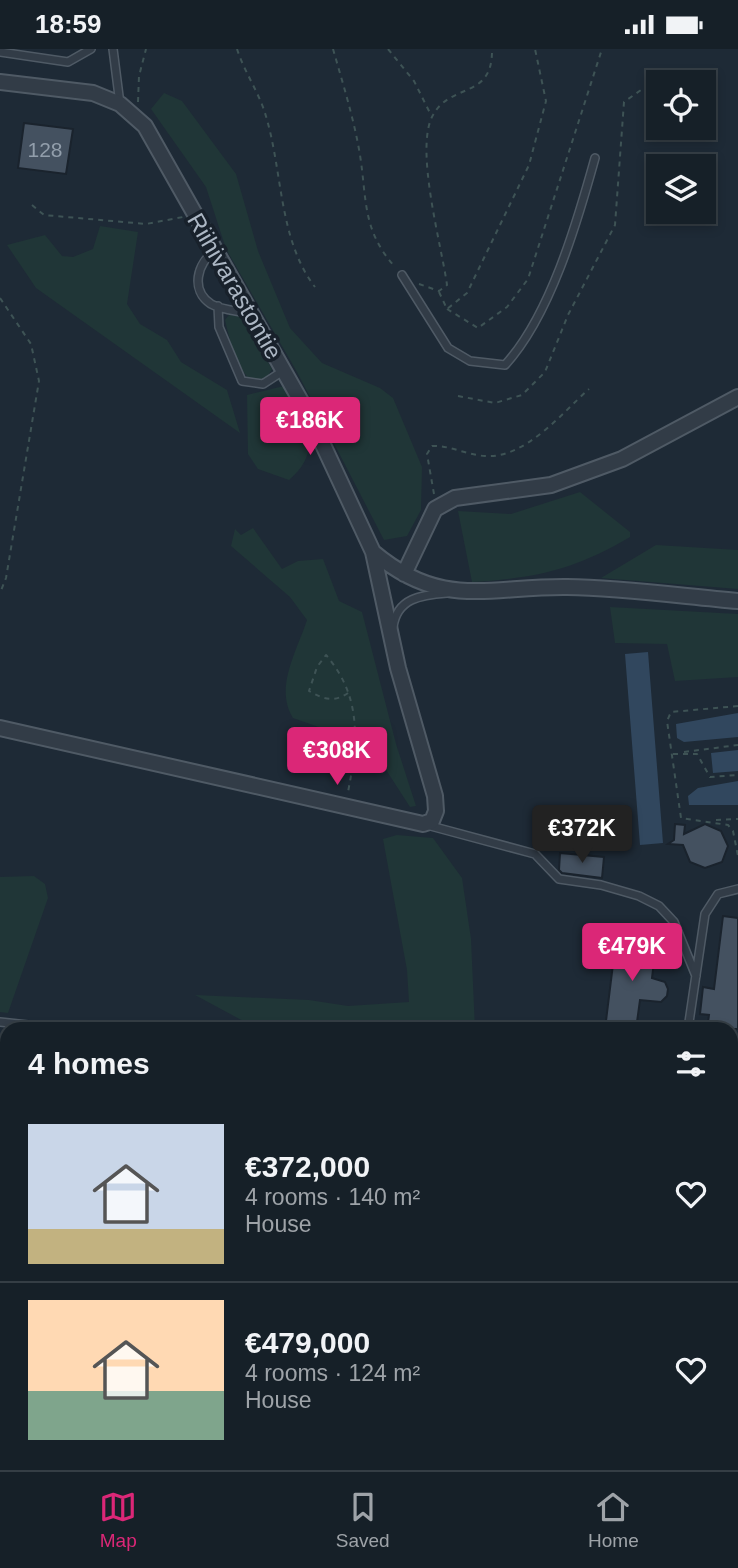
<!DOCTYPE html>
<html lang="en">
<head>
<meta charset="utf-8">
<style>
	:root { --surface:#162028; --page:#232d34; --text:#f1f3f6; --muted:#9ea3a8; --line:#353e45; --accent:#db2777 }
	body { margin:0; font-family:Arial,sans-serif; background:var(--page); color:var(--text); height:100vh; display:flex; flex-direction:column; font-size:26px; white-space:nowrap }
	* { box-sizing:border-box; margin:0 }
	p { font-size:23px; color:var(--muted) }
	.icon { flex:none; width:38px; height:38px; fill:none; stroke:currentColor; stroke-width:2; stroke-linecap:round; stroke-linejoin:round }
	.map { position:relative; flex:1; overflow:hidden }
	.sheet { position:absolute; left:0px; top:973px; width:738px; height:448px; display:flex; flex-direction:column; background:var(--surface); border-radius:21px 21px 0 0; box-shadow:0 4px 10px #0003,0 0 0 2px var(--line) }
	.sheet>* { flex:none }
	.buttons { position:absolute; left:646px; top:21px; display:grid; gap:14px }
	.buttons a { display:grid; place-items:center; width:70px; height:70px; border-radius:0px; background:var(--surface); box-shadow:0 4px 10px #0003,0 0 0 2px var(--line); font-size:35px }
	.price { position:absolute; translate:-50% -60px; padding:0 16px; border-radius:7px; background:var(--accent); color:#fff; font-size:23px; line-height:46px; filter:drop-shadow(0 2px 4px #0008) }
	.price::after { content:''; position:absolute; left:50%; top:42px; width:21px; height:16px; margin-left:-10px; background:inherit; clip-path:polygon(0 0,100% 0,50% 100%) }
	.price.current { background:#222; color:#fff }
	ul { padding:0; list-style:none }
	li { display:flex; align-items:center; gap:21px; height:175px; padding:0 28px }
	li+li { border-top:2px solid var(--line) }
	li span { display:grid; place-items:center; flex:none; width:196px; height:140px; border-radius:0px; color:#555 }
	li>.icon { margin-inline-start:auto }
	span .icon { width:84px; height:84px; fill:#fffc; stroke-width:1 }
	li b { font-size:30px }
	h2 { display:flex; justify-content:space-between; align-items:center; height:84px; padding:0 28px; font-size:30px }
	.status { display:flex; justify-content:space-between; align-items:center; height:49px; padding:0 35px; background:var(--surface); direction:ltr }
	.status svg { height:19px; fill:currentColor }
	.dock { display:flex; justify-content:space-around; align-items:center; height:98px; border-top:2px solid var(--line); background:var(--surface); font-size:19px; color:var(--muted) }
	.dock a { display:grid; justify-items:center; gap:4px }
	.dock .current { color:var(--accent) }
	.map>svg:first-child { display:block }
	.green { fill:#203637 }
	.water { fill:#31475e }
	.building { fill:#445160; stroke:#1a232d; stroke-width:2 }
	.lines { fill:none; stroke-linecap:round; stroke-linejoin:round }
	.service-casing { stroke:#4f5a65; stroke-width:10 }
	.minor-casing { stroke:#4f5a65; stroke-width:18 }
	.path { stroke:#3e5355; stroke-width:2; stroke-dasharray:5 5; stroke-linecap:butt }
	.service { stroke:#323c47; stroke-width:7 }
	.minor { stroke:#323c47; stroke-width:14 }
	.labels { text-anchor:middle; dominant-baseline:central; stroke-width:7; stroke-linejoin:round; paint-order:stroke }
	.number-label { font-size:21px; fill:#929eab }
	.street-label { font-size:24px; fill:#acb7c4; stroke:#18212b }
</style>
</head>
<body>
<div class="status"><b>18:59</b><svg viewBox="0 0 49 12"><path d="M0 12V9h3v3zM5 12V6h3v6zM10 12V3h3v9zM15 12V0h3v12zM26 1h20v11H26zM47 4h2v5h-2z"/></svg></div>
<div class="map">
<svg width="738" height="1421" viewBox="0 0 738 1421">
	<rect width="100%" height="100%" fill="#1e2a36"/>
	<!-- green -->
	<path class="green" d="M164,44L182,52L236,125L258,202L290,279L322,314L380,339L393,349L422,418L421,461L407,487L384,491L297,323L226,200L206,138L151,60Z
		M100,177L138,183L127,255L140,275L167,291L181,313L227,341L240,384L36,239L7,196L45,186L62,207L73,208L93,200Z
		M229,266L241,267L272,320L266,330H249C235,314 230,292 225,271Z
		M284,337C304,369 326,400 289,431L258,420L248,405L247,346Z
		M580,443L630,483V488C574,521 536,529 472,533L458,462L511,465Z
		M253,479L282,520L298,512L323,510L339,552L362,563L396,695L416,757L410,758L370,696L293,669C274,639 297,602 307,571L290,548L231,497L235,480L241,486Z
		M656,496L738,501V540L601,529Z
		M610,558L738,565V628L675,632L667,595L615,594Z
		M397,786L433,789L462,829L471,890L475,980H258L195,946L309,951L348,957L409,953L407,921L383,790Z
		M34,827L45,835L48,849L8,964L0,963V828Z
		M0,1002L7,1005V1087L0,1099Z
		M7,1123V1344L0,1346V1126Z
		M518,1414H655L642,1421H520Z"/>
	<!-- water -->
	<path class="water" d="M648,603L663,794L640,796L625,605Z
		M738,664V688L684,693L677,689L676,675Z
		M738,701V722L713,724L711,704Z
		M738,732V756H689L688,747L698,739Z"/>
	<!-- building -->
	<path class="building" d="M24,74L73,80L66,125L18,119Z
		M675,775L685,776L684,785L705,775L721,782L728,797L722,813L705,819L690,813L683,796L668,795L674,791Z
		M560,804L604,808L602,829L562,824L559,821Z
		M723,867L738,869V980H707L709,966L700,965L703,938L714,940Z
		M616,891L656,896L652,929L665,933L668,940L667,947L661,953L640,951L637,973L629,972L628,980H605Z"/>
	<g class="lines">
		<defs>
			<path id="service" d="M113,0L120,55
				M0,3L68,13L91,0
				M215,202C197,214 190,241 211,255C221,261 239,262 250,265
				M402,226L448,299L470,312L505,316C550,267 577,174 595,109
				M218,257L219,278L242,332L263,335L283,322
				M393,578C397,549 421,546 447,544
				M427,776L535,805L559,830L601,836L639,847L659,857L674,873L696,927
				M0,973L65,980
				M688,980L705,865L718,845L738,840
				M0,1112L7,1107
				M732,1159L738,1160
				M732,1232L738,1229
				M732,1244L738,1245"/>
			<path id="minor" d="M0,33L93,44L120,55L145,77L311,370L373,503C442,561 488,537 567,538C624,539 681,547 738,552
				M404,525L435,460L455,449L551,436L622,410L738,348
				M0,679L423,775L432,772L436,762L435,747L398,619L373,503
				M732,1402L738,1398
				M504,1414L505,1421
				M701,1421L712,1414"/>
		</defs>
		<!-- service casing -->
		<use href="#service" class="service-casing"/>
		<!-- minor casing -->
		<use href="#minor" class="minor-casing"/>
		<!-- path -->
		<path class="path" d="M237,0C244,22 258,42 265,64C283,121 278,190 315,238
			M333,0C343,35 354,70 360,106C367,151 362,181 395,218
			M388,0L414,32L431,66
			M138,53L139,27L146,0
			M32,156L44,166L146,175L183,168
			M419,235L439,242L447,236C442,198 414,99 433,66C451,33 493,51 492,0
			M439,243L447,260L467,244L529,116L546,52L535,0
			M0,249L31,295L39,332L6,529L0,544
			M447,260L478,279L507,258L528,230L602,0
			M458,347L495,354L522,346L545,323L568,266L615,176L624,53L651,34
			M434,445L427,405L432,397C449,396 467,406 485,407C525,410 562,364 589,340
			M348,644C334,654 323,650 309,642L317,618L326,606C362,648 358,692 348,743
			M738,657L671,663L667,672L681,769L728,776L733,782L738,807
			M684,703L738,696
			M673,705H697L710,728L738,726
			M716,771L738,770
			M0,994L7,995"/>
		<!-- service -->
		<use href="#service" class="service"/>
		<!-- minor -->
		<use href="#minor" class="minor"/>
	</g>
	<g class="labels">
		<!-- number labels -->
		<g class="number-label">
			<text x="45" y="100">128</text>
		</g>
		<!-- street labels -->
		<g class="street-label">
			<text transform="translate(235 237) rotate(60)">Riihivarastontie</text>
		</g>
	</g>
</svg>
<div class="buttons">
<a><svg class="icon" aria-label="locate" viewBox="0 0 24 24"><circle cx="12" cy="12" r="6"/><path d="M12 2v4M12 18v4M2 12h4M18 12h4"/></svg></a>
<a><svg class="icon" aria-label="layers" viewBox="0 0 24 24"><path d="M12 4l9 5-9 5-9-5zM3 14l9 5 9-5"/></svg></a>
</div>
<b class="price" style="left:310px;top:408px">€186K</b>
<b class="price" style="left:337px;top:738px">€308K</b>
<b class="price current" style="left:582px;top:816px">€372K</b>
<b class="price" style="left:632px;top:934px">€479K</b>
<section class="sheet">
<h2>4 homes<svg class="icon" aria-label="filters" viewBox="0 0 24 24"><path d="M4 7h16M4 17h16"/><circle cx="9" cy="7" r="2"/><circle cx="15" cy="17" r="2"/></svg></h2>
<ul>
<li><span style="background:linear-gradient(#c9d6e8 75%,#c2b280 0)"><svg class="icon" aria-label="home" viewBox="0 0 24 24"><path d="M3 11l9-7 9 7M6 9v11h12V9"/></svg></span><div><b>€372,000</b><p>4 rooms · 140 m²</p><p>House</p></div><svg class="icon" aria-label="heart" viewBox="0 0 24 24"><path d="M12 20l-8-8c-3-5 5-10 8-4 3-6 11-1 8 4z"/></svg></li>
<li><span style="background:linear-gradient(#ffd9b3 65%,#7fa58c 0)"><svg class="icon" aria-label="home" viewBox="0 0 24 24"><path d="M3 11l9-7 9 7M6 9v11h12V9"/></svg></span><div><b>€479,000</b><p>4 rooms · 124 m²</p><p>House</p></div><svg class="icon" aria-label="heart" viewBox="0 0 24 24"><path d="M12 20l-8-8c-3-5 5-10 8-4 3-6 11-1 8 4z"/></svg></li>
</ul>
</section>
</div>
<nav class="dock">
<a class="current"><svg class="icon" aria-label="map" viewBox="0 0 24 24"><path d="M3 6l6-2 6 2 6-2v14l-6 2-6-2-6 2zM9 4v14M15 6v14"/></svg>Map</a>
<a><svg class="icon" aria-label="saved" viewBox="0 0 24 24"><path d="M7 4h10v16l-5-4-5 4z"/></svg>Saved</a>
<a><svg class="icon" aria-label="home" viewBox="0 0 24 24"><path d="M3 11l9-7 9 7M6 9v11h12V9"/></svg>Home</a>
</nav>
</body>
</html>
